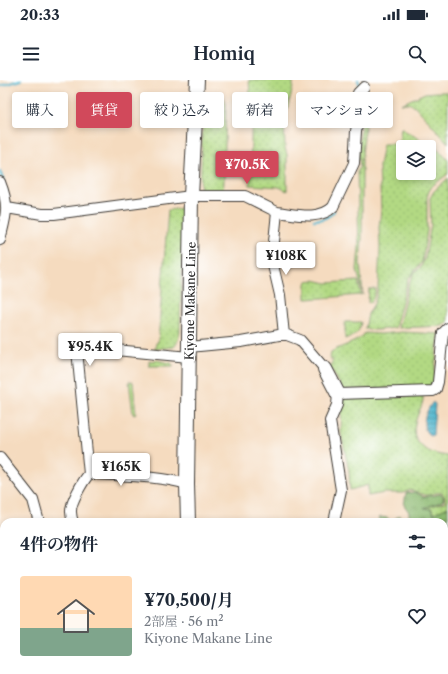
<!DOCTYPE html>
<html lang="ja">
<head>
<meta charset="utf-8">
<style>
	:root { --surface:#fff; --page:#f2f2f3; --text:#1f2937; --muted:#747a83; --line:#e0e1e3; --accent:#d1495b }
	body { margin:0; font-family:"Libre Caslon Text","Noto Serif JP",serif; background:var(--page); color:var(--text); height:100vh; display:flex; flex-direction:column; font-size:15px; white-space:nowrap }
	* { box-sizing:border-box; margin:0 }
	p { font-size:13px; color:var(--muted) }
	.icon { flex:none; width:22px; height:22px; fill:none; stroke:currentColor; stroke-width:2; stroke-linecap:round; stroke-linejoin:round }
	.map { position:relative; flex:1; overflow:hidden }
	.details { position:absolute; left:0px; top:438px; width:448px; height:156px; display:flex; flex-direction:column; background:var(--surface); border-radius:12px 12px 0 0; box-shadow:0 2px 6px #0003 }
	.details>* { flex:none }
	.banner { position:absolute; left:12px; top:12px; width:424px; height:36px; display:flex; gap:8px }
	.controls { position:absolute; left:396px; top:60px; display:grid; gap:8px }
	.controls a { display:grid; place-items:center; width:40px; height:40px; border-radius:4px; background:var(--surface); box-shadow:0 2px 6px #0003; font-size:20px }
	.price { position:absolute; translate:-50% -34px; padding:0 9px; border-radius:4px; background:#fff; color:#222; font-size:13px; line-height:26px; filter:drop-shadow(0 1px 2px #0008) }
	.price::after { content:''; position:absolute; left:50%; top:24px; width:12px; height:9px; margin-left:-6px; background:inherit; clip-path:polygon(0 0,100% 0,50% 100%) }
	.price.active { background:var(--accent); color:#fff }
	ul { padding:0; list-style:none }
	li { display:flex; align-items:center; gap:12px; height:100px; padding:0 20px }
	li+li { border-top:1px solid var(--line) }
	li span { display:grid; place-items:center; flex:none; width:112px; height:80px; border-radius:4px; color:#555 }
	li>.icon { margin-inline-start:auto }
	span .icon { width:48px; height:48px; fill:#fffc; stroke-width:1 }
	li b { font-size:17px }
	h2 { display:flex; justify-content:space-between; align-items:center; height:48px; padding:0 20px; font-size:17px }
	.tag { padding:0 14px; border-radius:4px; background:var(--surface); box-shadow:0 2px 6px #0003; font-size:14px; line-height:36px }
	.tag.active { background:var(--accent); color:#fff }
	.status { display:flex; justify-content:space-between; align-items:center; height:28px; padding:0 20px; background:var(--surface); direction:ltr }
	.status svg { height:11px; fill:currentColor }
	header { display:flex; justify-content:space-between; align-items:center; height:52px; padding:0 20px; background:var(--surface); font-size:18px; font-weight:600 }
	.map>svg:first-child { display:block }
	.grass { fill:url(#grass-dots); stroke:#677a50; fill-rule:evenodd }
	.forest { fill:url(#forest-crowns); stroke:#546a46 }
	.water { fill:url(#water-rules); stroke:#346773 }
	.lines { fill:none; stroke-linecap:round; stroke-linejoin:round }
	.stream { stroke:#4cb2ca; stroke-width:2.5 }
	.street-casing { stroke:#3d3934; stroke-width:12 }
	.secondary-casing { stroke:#3d3934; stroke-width:16 }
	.street { stroke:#fff; stroke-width:10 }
	.secondary { stroke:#fff; stroke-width:14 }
	.labels { text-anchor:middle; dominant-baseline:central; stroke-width:3; stroke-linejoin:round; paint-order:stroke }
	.street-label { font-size:12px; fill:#1c1c1c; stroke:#fff }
</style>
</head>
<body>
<div class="status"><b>20:33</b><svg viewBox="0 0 49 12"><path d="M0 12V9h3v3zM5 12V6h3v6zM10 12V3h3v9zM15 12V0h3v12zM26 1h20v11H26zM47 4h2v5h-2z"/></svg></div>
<header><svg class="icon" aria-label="menu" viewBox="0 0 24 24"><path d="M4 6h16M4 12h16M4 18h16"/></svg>Homiq<svg class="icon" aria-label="search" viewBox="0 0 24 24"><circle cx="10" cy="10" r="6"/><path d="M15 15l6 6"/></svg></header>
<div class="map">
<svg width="448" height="594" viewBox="0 0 448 594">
	<defs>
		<pattern id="grass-dots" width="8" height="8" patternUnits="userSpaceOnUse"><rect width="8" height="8" fill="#b2d983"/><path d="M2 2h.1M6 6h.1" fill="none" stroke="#98ba71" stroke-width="1.8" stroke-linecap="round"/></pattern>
		<pattern id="forest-crowns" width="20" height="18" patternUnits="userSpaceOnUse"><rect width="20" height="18" fill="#8db971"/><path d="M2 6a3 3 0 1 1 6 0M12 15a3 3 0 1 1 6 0" fill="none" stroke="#799e61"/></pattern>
		<pattern id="water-rules" width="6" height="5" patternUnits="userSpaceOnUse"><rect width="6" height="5" fill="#4cb2ca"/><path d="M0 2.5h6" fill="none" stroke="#3e90a3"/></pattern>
	</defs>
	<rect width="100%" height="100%" fill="#fff"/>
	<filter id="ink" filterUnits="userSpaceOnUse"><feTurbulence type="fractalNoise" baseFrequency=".025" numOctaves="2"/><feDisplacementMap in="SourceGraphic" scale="8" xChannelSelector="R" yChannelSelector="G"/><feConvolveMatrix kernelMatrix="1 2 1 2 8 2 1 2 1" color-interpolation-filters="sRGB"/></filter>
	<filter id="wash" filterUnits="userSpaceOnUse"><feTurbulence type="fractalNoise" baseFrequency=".012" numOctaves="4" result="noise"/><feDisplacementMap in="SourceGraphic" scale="16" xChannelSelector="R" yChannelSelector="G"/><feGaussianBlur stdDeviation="0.9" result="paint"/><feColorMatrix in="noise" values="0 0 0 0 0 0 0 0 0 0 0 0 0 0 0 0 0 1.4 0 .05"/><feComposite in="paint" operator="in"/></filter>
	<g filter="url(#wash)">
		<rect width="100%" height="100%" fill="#f5dbbf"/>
		<!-- grass -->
		<path class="grass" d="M249,0H293V7L284,42L285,68L287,75V111L279,107L250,105L252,22L248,18L250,14Z
			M436,12H447L448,14V63L415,26L408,23L401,24L425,13Z
			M364,13C369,34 363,56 362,77L358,81L360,56L365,25Z
			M206,14L224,18L226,24L224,102L223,112L200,113L204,15Z
			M401,48H403L407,52L438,69L448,80V94L433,105L429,111L427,117V151L423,176L422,182L408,199L395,248L377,250L365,249L368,234L375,222L378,208L380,167L379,147L381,130L379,86L383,64H399ZM403,67H429V93H403Z
			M362,78V159L360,183L363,215L357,190L359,167L357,91L360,87L359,82Z
			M448,98V243L442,246L398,248L409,203L414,193L421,187L425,178L431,145L430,118L434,111Z
			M183,128L180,251C179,257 178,263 174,267L155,269L156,263L158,262L168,130Z
			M314,200L327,203L358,201L361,215L308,219H306V204L307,201Z
			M369,209H376L373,219L370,223L368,222Z
			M345,242H361C359,254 356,254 345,259Z
			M402,252L439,254L433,306L343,310L330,287L333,280L330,279L331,272C342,265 356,264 365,253L380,254Z
			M156,280L171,283L174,286H149V281Z
			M129,301L133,302L136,334L134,335L133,334Z
			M423,316C424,324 418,332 416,340C408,364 428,374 448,376V426L445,429L433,433L432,429L425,428L445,422V417L442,413C434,412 434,414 429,415C419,416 414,406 403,413H384L368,416V405L350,410L349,391L341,353L342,318Z
			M444,571L448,572V594L374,593L365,590H444Z"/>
		<!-- forest -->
		<path class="forest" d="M415,412L424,417L441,414L444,417L443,421L424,428L431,429L433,434L448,427V548H445L444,539V442H406L409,441V432L404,425L406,413Z
			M400,435L404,442H378L380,437L388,438L390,442Z
			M238,590H262L261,594H241Z"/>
		<!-- water -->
		<path class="water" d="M433,322L435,324L433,355L431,356C418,349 426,330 433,322Z"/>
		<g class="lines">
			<!-- stream -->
			<path class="stream" d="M358,0L360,7
				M0,6L21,0
				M0,91L3,100
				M314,140C322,140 329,138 334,131"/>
		</g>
	</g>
	<g filter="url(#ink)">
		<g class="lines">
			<defs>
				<path id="street" d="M0,102C10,127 6,135 0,160
					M7,128L42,134H54L191,116H245L277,132L272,181L280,215L284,255
					M277,132C295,134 319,141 333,127L354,83L356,51L360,29L358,13L364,7
					M189,267L241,262L279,255H287L300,260L325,289
					M0,378L33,420L39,442
					M89,394L77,270L84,267L189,277
					M73,442C72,439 71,435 71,432C70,423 83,401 89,394H96C126,396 158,396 187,404
					M334,442L341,410L330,341L337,325L338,314L433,311L436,309L438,302L443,253L448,248
					M0,507L4,504
					M444,554H448
					M103,590L106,594
					M330,590V594"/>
				<path id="secondary" d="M325,289L338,314
					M188,442L187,404L191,116L197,0
					M192,590L193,594"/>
			</defs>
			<!-- street casing -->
			<use href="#street" class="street-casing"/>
			<!-- secondary casing -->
			<use href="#secondary" class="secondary-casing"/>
			<!-- street -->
			<use href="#street" class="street"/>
			<!-- secondary -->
			<use href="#secondary" class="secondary"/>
		</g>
	</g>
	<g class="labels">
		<!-- street labels -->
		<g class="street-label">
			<text transform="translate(190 221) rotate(-89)">Kiyone Makane Line</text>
		</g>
	</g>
</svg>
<div class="controls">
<a><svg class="icon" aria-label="layers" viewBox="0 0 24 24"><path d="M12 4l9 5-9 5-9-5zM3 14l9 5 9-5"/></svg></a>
</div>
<b class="price active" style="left:247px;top:105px">¥70.5K</b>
<b class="price" style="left:286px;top:196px">¥108K</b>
<b class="price" style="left:90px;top:287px">¥95.4K</b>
<b class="price" style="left:121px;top:407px">¥165K</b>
<div class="banner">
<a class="tag">購入</a>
<a class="tag active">賃貸</a>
<a class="tag">絞り込み</a>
<a class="tag">新着</a>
<a class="tag">マンション</a>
</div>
<section class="details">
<h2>4件の物件<svg class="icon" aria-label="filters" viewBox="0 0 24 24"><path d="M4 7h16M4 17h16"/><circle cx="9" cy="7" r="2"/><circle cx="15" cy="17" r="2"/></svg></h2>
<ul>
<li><span style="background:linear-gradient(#ffd9b3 65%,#7fa58c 0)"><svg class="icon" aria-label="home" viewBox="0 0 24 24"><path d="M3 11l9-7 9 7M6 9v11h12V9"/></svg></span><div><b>¥70,500/月</b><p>2部屋 · 56 m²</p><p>Kiyone Makane Line</p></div><svg class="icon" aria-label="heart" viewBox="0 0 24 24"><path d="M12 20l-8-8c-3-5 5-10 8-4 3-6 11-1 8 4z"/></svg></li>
</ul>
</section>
</div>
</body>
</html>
